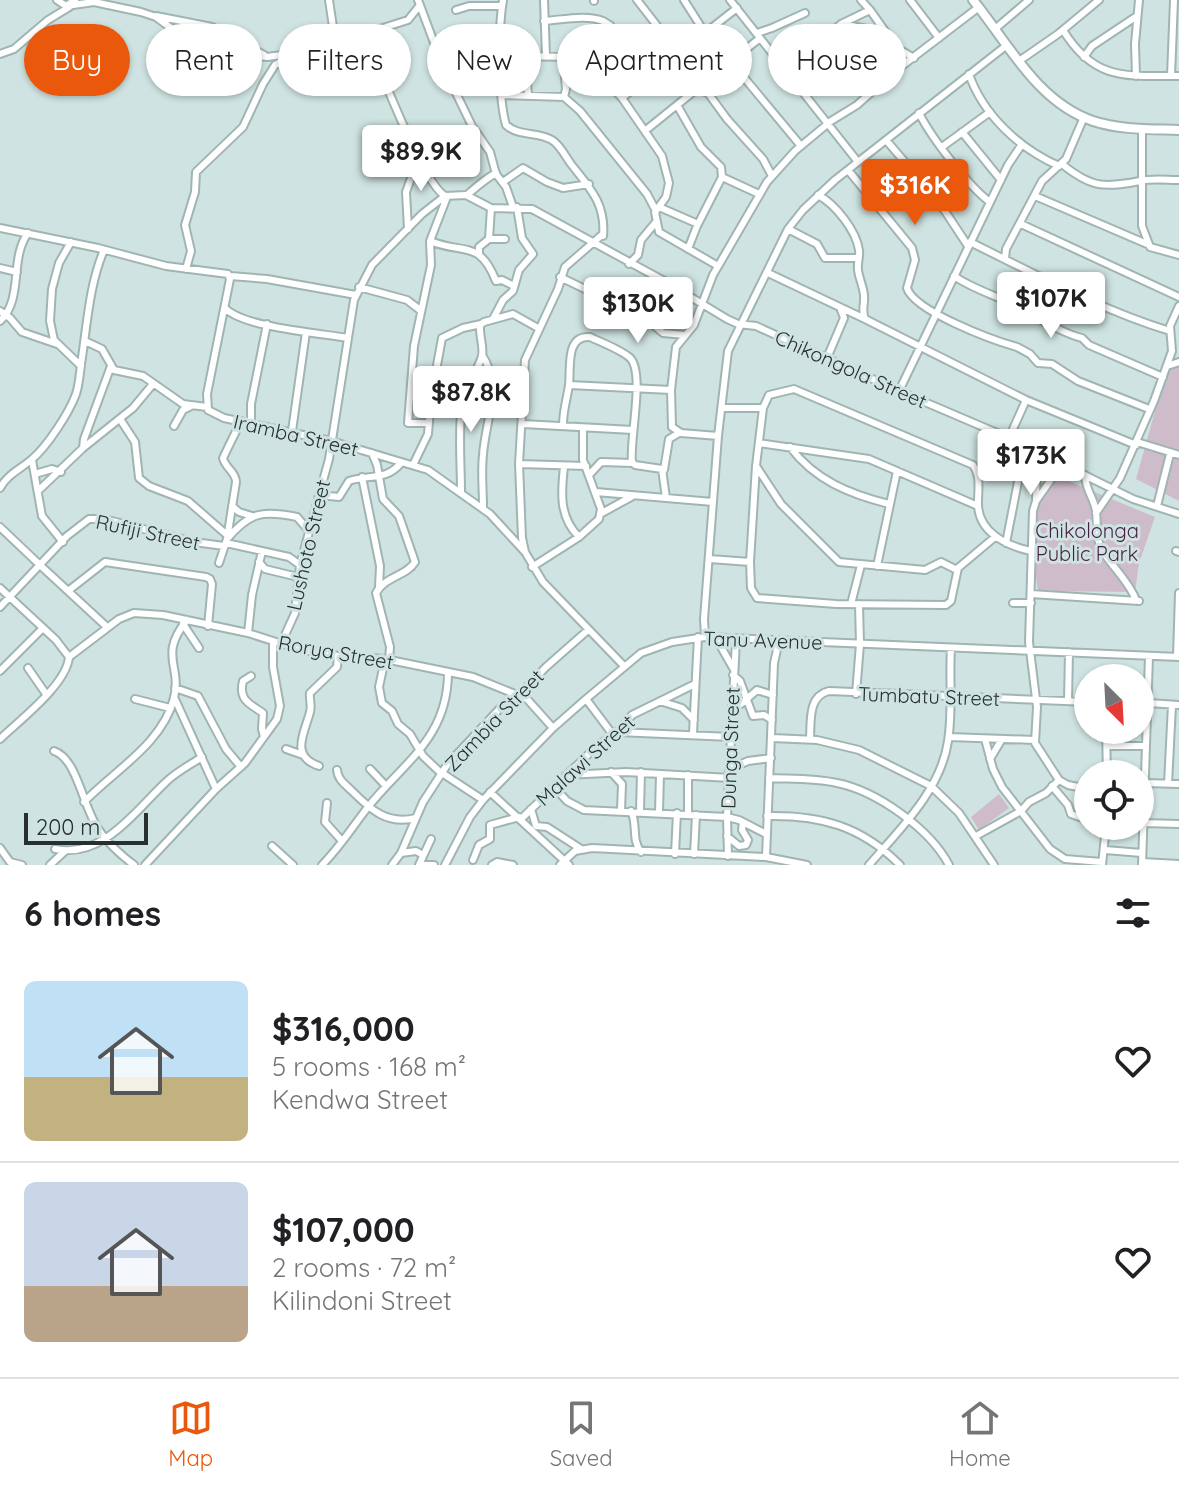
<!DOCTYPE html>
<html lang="en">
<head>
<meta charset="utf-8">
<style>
	:root { --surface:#fff; --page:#f2f2f2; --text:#202124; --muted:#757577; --line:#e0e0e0; --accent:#ea580c }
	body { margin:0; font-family:Quicksand,sans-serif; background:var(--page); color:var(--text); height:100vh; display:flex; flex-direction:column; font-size:30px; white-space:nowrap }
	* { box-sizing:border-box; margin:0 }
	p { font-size:26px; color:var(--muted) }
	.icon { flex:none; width:44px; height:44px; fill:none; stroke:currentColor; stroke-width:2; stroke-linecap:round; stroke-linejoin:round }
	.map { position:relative; height:865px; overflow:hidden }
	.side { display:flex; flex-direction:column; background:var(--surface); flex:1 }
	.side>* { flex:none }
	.top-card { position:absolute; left:24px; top:24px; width:1132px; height:72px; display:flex; gap:16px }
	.needle { width:52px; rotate:156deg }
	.buttons { position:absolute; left:1074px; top:664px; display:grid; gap:16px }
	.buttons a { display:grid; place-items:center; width:80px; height:80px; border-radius:50%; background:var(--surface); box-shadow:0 2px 6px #0004; font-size:40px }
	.scale { position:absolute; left:24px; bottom:20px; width:124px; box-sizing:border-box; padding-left:8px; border:4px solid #27302f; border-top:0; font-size:22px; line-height:28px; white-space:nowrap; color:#27302f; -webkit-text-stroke:6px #cfe4e2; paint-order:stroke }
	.price { position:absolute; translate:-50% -68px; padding:0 18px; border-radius:8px; background:#fff; color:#222; font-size:26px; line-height:52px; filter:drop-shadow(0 2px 4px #0008) }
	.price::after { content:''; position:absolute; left:50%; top:48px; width:24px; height:18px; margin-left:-12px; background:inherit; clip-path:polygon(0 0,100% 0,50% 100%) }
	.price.current { background:var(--accent); color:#fff }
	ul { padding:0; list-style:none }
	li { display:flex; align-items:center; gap:24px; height:200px; padding:0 24px }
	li+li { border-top:2px solid var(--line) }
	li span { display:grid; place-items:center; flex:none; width:224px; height:160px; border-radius:12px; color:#555 }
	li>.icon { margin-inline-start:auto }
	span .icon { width:96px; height:96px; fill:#fffc; stroke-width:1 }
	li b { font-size:34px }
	h2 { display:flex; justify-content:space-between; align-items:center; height:96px; padding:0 24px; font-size:34px }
	.chip { padding:0 28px; border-radius:36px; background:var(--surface); box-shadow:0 2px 6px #0004; font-size:28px; line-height:72px }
	.chip.current { background:var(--accent); color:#fff }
	.tabs { display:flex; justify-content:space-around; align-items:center; height:112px; border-top:2px solid var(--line); background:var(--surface); font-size:22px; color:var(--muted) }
	.tabs a { display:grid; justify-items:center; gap:4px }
	.tabs .current { color:var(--accent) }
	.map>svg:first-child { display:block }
	.green { fill:#cfbccb }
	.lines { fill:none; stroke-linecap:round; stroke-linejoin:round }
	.minor-casing { stroke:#a0b5b3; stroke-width:10 }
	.major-casing { stroke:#a0b5b3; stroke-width:12 }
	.minor { stroke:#fff; stroke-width:6 }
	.major { stroke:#fff; stroke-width:8 }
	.labels { text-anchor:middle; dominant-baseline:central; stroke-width:6; stroke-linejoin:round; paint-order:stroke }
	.street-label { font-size:20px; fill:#27302f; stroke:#cfe4e2 }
	.park-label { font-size:20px; fill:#471f42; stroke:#cfe4e2 }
</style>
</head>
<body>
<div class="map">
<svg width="1179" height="865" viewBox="0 0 1179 865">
	<rect width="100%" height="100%" fill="#cfe4e2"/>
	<!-- green -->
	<path class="green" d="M1179,365V501L1136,479L1167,368Z
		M1056,476L1155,517L1139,563L1135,592L1038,591L1034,566L1035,507Z
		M999,794L1009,808L979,830L971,817Z"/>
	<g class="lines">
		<defs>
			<path id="minor" d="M57,0L66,6L75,0
				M329,0L333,27L359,33
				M418,0L442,64L472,126L490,152L496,174L506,187L513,207
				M503,0C498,29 498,97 506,125C519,137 537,131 552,140C561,146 565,156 571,164C590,188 606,204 603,236
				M544,0L546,56
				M637,0L679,54
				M684,0L705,33
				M730,0L858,162
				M861,0L870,10
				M910,0L939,38
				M594,1V0
				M66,6L94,2L141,12L156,17L194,45L212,51L267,57L289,54
				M456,10L469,6H502
				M156,16L212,27L264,55
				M544,21C561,20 587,14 603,21C618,28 638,62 649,76
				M842,24L886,33
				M995,29L1029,0
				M1063,30C1094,81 1126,76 1179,76
				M757,33L772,28L805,13
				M364,34L408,20L420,5
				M346,40L369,48
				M604,44L610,25
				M0,54L14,49L48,20L71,6
				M500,56L574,57L590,64L622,98L662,156L669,183L666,197L655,212L659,232L718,266
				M563,57L566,89L564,97
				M1084,57L1092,46L1137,16
				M1019,61L1058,34L1099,0
				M732,63L801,146
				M786,70L841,24L870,10L897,48L914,58
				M969,74C983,115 1020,149 1059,166
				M1136,76L1135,44L1139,0
				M1171,76L1174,0
				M698,89L708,93L727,119L763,159L772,176
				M503,95L564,97L580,111L647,194L656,211
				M528,95L526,69L533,56
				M622,98L737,8
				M677,105L701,147L721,167L722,177L759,194
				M919,113C931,137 969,187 990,202
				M1142,129V226L1150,247L1179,255
				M646,130L760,38
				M962,132L1001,180
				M886,140L939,202L968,246
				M942,147L990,112
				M1062,164C1091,188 1105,188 1140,181C1152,178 1167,180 1179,180
				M848,170L912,248L915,260L907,288C914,311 992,340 1017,347L1030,354L1038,363L1052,364L1078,381L1149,409
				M503,182L523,168L547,182L563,188L589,184
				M467,195C475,188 485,179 496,173
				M818,195C835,204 856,230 859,250C860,257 857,263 858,270C859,278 863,286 864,295C865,304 861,310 865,319L1026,400L1136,445
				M1035,196L1147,244
				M659,207L698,224
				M1021,224L1179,297
				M0,228L98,248L166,266L228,274L230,279L207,394L208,410L224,418L331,441L428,470L490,514L525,552L543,582L624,666
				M408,229L406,192L419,156
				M788,229L817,244L825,258H858
				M489,239L491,208
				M430,241C465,255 479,239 496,281L502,280L514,286
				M71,242L59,263L52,289L50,321L54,340L81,366
				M970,242C1035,274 1101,310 1170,331
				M688,249L697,226L722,177
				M479,254V247L489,239H505
				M1005,259L1006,249L1042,181L1066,159L1084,117
				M629,264L638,255L641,240L656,222
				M0,268L17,272
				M186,269L191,251L185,225L195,192L196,172L243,127L263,84L275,65L304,50L363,34C381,66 420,180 445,196L466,195L491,208L532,209L666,282L727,319L738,324L756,326L899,391L1009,438L1133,499L1179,514
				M768,273L865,319
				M230,276L267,279L356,295
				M954,276C977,292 1004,297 1027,312C1044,322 1065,334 1082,338L1089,345L1163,377
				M560,277L645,318L663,333L685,335
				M359,287L407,300L420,310
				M225,308C242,327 319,333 347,338
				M0,311L10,318L22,332L57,344
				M639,315L658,278
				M493,319L503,300L513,291L519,270L533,254L522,238L517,207
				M0,321C24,299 9,259 28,233
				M85,341L102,349L114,370L143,376L183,404L207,407
				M482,355C503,385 485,422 483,455C481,472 483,490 483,507
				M827,358L844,318L841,310
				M1167,366L1179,362
				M569,385L671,390
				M899,391L1008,165L1022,144
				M722,408H763
				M120,419L135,442L139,478L149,486L188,501L227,535
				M251,423V404L267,324
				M429,423H408L414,346L431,265L430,241L447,197
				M523,424L633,430
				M563,425C563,410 567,399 569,385C571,368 565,335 590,337C603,343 619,349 629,357C646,370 629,440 632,462L635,465L662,469L666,498
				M174,426L183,410L191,406
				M292,431L306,332
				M718,436L681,433L672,427L671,390L676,347L694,325L713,275L767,182L795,151L831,121L857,105L894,72L979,7
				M1009,438L1026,400
				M1137,442L1179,455
				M759,443L869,459L978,506
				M790,447C815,480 849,494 889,504
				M83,448L84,439L111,366
				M372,453L377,465L383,499L399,516L415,562C407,576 385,576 376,593L390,647L389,660
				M32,460L42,516L63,542
				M519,464L586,466
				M1062,464L1036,501L1033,511L1029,642L1037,707L1035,743L1059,780L1068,785L1088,789
				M413,465L428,434L431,398L442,338L463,328L481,324
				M756,466L781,504L839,562L925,570L941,562L957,570
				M564,467C561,493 559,517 579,537
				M664,470L669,439L679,433
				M35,474L52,469L61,472
				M590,474L601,462L633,463
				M1085,475C1085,489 1094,498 1096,511C1098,528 1094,538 1104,553C1115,570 1129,582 1136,600
				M362,477L380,566L379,587
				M0,488C8,474 19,470 31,460C47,447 69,413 76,394C79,385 80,374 81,364C87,326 89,285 104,250
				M38,491L83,448L133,408L153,384
				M320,492L329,496L339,497L349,481C370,474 386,481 401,463
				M461,492C461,463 458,432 462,403C465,386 477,373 482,356C484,346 479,336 480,325L484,322L513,314L538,328
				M596,492L713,502
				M1036,501L1037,452
				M232,506L239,512L252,516
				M1157,506L1170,454
				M1096,513L1120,478L1154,401L1172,351L1170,326L1179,306
				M600,514L631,497
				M0,527L41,566
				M995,537L958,568L951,601L946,605L836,604L757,598L751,588L750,562L756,466L763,408L769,395L794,389L973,465C981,476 978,489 978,502C977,532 1007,546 1031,551
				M227,539C250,512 262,510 297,517L309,531
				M226,543L289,557L300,565
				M1006,543L1025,446
				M1176,551L1179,552
				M525,552L522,538L519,464L525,360L558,289L565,267L603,234
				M710,559L750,562
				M259,562L265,569L298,577
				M219,563L227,539L236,482C236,472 225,468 223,458L241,421
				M41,566L107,627
				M877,566L897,471
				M532,567L579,537L599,519L601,509L583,460V428
				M0,588L56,640L69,657C67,684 20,720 0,739
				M68,591L105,562L206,577L210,579L212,584L208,626
				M1031,594L1139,601
				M1013,603H1031
				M851,604L861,565
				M0,607L67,536L89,519H104L194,542L224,546
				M183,624L199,648
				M248,633L252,595L262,551
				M705,637L704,619L718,436L728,351L788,229L803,210L835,180L1007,45
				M716,638L733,668
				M281,644L295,613L300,565L329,459L354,300L372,265L422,214L445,196
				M69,657L119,619L134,613L163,615L248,633L298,649L338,656L385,659L473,677L527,699L553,728
				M1177,657L1179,593
				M385,659L379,687L382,703L392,711L398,724L410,734L423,756L442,774
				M28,668L46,694
				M0,671L42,629
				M733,675L740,681L753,716L764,715L772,720
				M251,676L243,681C238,700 250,704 263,713L262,729L264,737
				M175,688L198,696L226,749L241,767
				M856,694L860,644L859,604
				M174,697L216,789
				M135,699L170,708
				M586,699L613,735
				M1068,700L1069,652
				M660,701L682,708L694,720
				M1148,703L1179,705
				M732,704H741L757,690L773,695
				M1106,730L1107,774
				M618,732L731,737
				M693,733L698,637
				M949,737L1035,740
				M772,738L817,740L859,750L931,786L959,813L994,865
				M810,739C811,720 808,696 829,691L1088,702
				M985,739L993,769L1002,787L1050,849L1065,859L1102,862
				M1108,746H1146
				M286,749L303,755
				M54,751C78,759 83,809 99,830C108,844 121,855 134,865
				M990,759L1002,739
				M319,766C289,756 305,732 310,712C312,705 309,699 310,693L337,667L338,656
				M370,769L386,786
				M730,769L748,761L771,758
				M337,770C338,780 345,784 352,791C371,810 387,825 416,818
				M611,772L622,784L621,811
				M442,773L483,800
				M566,775L626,772L730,778
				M769,778C792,779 815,778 837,783C877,791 930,829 949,865
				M1145,783L1179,784
				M1168,784L1172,705
				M1052,786L1068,805L1071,814L1088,820
				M554,787L567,801L584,810L727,817L739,820L766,834
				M490,792L569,865
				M84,802C114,771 163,743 174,698C182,665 158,656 187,620
				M327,803L325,822L342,841
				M531,809L536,826L547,827L581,849
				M631,811C638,825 631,839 641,852
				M640,811L641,772
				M659,812L660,774
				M688,814V775
				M767,816C821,815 861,826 900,865
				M521,819L596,747L618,732L632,715L695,684
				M1143,823L1179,824
				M727,836L739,846L746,845L748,840L742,830L743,822
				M976,836L1021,811L1029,802L1046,793L1059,780
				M272,846L293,865
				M0,848L10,862L22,865
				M55,849C103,859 135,811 166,782C176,772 190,765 202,757
				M1105,850L1142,853
				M401,853L416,851L423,855
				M675,854L677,813
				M694,854L696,815
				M728,856L727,817L736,640
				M766,857L774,663L779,641
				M473,860L479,845L490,839V825L519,817
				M1142,862L1179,864
				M50,865L65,851
				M145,865L216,789L245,763L277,719L280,706L273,667V641
				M322,865C340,847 353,826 368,807C404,762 448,738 448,672
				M392,865L401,853L423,802L447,765L504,704L522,692L546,667L588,630
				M419,865L431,839
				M421,865H434
				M445,865L470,817L483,800L553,728L586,699L641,653L672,642L705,637L1179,657
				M492,865L497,862L513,865
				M560,865L575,851L592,848L766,857L807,865
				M869,865C900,829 941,790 948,741C953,711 949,679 951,648
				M1102,865L1106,826
				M1142,865L1149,656"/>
			<path id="major" d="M973,0C1008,43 1037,102 1093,121C1120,130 1151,129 1179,130"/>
		</defs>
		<!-- minor casing -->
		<use href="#minor" class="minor-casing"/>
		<!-- major casing -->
		<use href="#major" class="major-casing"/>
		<!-- minor -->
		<use href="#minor" class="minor"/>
		<!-- major -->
		<use href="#major" class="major"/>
	</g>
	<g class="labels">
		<!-- street labels -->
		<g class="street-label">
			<text transform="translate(851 369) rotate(24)">Chikongola Street</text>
			<text transform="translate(296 435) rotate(13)">Iramba Street</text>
			<text transform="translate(148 532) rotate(12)">Rufiji Street</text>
			<text transform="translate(308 545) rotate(-77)">Lushoto Street</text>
			<text transform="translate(763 640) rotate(2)">Tanu Avenue</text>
			<text transform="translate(336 652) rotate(10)">Rorya Street</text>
			<text transform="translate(929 696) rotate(2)">Tumbatu Street</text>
			<text transform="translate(494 720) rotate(-46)">Zambia Street</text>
			<text transform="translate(730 748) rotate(-88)">Dunga Street</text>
			<text transform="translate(585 760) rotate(-42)">Malawi Street</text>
		</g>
		<!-- park labels -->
		<g class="park-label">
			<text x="1087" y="530">Chikolonga<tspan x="1087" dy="23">Public Park</tspan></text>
		</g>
	</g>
</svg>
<div class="buttons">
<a><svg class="needle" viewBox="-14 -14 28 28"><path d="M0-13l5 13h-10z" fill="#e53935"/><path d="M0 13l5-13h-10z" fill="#757577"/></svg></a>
<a><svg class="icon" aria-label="locate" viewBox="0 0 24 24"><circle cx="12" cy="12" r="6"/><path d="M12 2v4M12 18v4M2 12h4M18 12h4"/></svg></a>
</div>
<div class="scale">200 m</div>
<b class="price" style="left:421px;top:193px">$89.9K</b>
<b class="price current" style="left:915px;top:227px">$316K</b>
<b class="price" style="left:1051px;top:340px">$107K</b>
<b class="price" style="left:638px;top:345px">$130K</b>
<b class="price" style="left:471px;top:434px">$87.8K</b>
<b class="price" style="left:1031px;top:497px">$173K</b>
<div class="top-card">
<a class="chip current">Buy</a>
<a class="chip">Rent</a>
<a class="chip">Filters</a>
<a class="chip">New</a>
<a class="chip">Apartment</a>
<a class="chip">House</a>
</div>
</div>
<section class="side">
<h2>6 homes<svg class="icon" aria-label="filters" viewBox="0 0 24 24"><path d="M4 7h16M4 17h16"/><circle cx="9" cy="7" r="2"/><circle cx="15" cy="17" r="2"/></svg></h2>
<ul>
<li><span style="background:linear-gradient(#bfe0f5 60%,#c2b280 0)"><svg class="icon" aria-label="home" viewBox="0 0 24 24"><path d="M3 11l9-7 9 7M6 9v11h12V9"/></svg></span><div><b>$316,000</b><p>5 rooms · 168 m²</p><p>Kendwa Street</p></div><svg class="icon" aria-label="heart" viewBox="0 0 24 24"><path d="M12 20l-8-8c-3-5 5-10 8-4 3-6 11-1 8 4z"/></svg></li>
<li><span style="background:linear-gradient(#c9d6e8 65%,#b9a48a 0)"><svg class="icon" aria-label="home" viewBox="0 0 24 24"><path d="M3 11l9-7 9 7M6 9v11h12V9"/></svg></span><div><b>$107,000</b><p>2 rooms · 72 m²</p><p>Kilindoni Street</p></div><svg class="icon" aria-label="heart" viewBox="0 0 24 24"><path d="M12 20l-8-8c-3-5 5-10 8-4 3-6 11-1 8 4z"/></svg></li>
</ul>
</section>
<nav class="tabs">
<a class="current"><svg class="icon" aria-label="map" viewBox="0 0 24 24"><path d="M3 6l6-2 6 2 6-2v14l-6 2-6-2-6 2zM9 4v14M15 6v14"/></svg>Map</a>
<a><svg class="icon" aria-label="saved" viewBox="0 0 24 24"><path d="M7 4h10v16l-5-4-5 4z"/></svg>Saved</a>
<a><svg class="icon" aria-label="home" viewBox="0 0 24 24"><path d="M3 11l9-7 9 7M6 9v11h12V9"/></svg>Home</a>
</nav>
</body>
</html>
